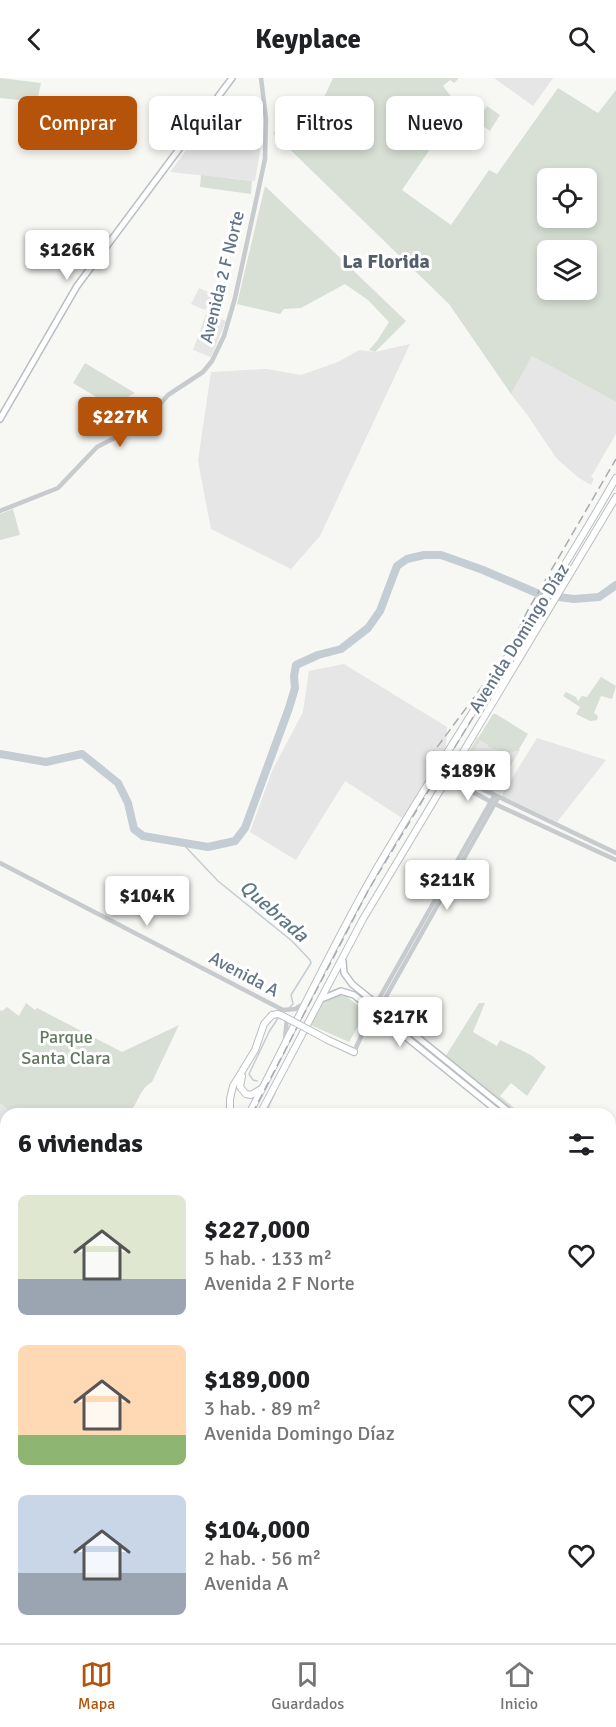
<!DOCTYPE html>
<html lang="es">
<head>
<meta charset="utf-8">
<style>
	:root { --surface:#fff; --page:#f2f2f2; --text:#202124; --muted:#757577; --line:#e0e0e0; --accent:#b45309 }
	body { margin:0; font-family:Signika,sans-serif; background:var(--page); color:var(--text); height:100vh; display:flex; flex-direction:column; font-size:22px; white-space:nowrap }
	* { box-sizing:border-box; margin:0 }
	p { font-size:20px; color:var(--muted) }
	.icon { flex:none; width:33px; height:33px; fill:none; stroke:currentColor; stroke-width:2; stroke-linecap:round; stroke-linejoin:round }
	.map { position:relative; flex:1; overflow:hidden }
	.side { position:absolute; left:0px; top:1030px; width:616px; height:536px; display:flex; flex-direction:column; background:var(--surface); border-radius:18px 18px 0 0; box-shadow:0 3px 9px #0003 }
	.side>* { flex:none }
	.guide { position:absolute; left:18px; top:18px; width:580px; height:54px; display:flex; gap:12px }
	.buttons { position:absolute; left:537px; top:90px; display:grid; gap:12px }
	.buttons a { display:grid; place-items:center; width:60px; height:60px; border-radius:9px; background:var(--surface); box-shadow:0 3px 9px #0003; font-size:30px }
	.price { position:absolute; translate:-50% -51px; padding:0 14px; border-radius:6px; background:#fff; color:#222; font-size:20px; line-height:39px; filter:drop-shadow(0 2px 3px #0008) }
	.price::after { content:''; position:absolute; left:50%; top:36px; width:18px; height:14px; margin-left:-9px; background:inherit; clip-path:polygon(0 0,100% 0,50% 100%) }
	.price.selected { background:var(--accent); color:#fff }
	ul { padding:0; list-style:none }
	li { display:flex; align-items:center; gap:18px; height:150px; padding:0 18px }
	li span { display:grid; place-items:center; flex:none; width:168px; height:120px; border-radius:9px; color:#555 }
	li>.icon { margin-inline-start:auto }
	span .icon { width:72px; height:72px; fill:#fffc; stroke-width:1 }
	li b { font-size:26px }
	h2 { display:flex; justify-content:space-between; align-items:center; height:72px; padding:0 18px; font-size:26px }
	.pill { padding:0 21px; border-radius:9px; background:var(--surface); box-shadow:0 3px 9px #0003; font-size:21px; line-height:54px }
	.pill.selected { background:var(--accent); color:#fff }
	header { display:flex; justify-content:space-between; align-items:center; height:78px; padding:0 18px; background:var(--surface); font-size:27px; font-weight:700 }
	.menu { display:flex; justify-content:space-around; align-items:center; height:84px; border-top:2px solid var(--line); background:var(--surface); font-size:16px; color:var(--muted) }
	.menu a { display:grid; justify-items:center; gap:3px }
	.menu .selected { color:var(--accent) }
	.map>svg:first-child { display:block }
	.built { fill:#e5e6e5 }
	.green { fill:#d8e0d5; fill-rule:evenodd }
	.lines { fill:none; stroke-linecap:round; stroke-linejoin:round }
	.stream { stroke:#c3cdd3; stroke-width:1.5 }
	.river { stroke:#c3cdd3; stroke-width:8 }
	.secondary-casing { stroke:#b9bec3; stroke-width:8 }
	.primary-casing { stroke:#babec2; stroke-width:8 }
	.tertiary { stroke:#c7cbce; stroke-width:4.5 }
	.secondary { stroke:#fff; stroke-width:5 }
	.primary { stroke:#fff; stroke-width:6 }
	.rail { stroke:#a7acb3; stroke-width:1.5; stroke-dasharray:9 4.5; stroke-linecap:butt }
	.primary-bridge-casing { stroke:#babec2; stroke-width:8; stroke-linecap:butt }
	.primary-bridge { stroke:#fff; stroke-width:6 }
	.labels { text-anchor:middle; dominant-baseline:central; stroke-width:6; stroke-linejoin:round; paint-order:stroke }
	.street-label { font-size:18px; fill:#647587; stroke:#fff }
	.park-label { font-size:18px; fill:#63795f; stroke:#fff }
	.neighbourhood-label { font-size:20px; font-weight:bold; fill:#535f6c; stroke:#fff }
	.water-label { font-size:20px; font-style:italic; fill:#5f7783; stroke:#fff }
</style>
</head>
<body>
<header><svg class="icon" aria-label="back" viewBox="0 0 24 24"><path d="M15 5l-7 7 7 7"/></svg>Keyplace<svg class="icon" aria-label="search" viewBox="0 0 24 24"><circle cx="10" cy="10" r="6"/><path d="M15 15l6 6"/></svg></header>
<div class="map">
<svg width="616" height="1565" viewBox="0 0 616 1565">
	<rect width="100%" height="100%" fill="#f7f7f4"/>
	<!-- built -->
	<path class="built" d="M494,0H553L533,28Z
		M196,59L261,67L255,103L170,94Z
		M199,210L213,216L205,232L191,226Z
		M206,236L226,243L211,279L193,272Z
		M410,266L320,458L291,491L211,451L198,383L211,294L266,291L301,297L338,284L359,272L375,274Z
		M532,278L616,324V356L591,399L594,401L591,407L579,400L557,381L528,338L511,316Z
		M344,586L447,649L446,669L402,740L345,703L296,782L250,754L272,693L303,634L309,593Z
		M477,659L495,669L520,672L496,712L493,714L459,696V691Z
		M537,660L606,682L557,744L502,719L503,715Z
		M0,1025L14,1036H6V1075L0,1072Z"/>
	<!-- green -->
	<path class="green" d="M0,0L41,5L37,24L0,20Z
		M333,0H459L454,5L450,2L443,8L459,29L402,112L451,147L489,92L497,96L558,10L598,35L616,12V324L532,278L511,316L449,226L273,55L322,24ZM548,100H586V140H548ZM548,172H586V212H548Z
		M487,28L500,37L490,53L476,43Z
		M201,97L252,103L251,116L200,109Z
		M265,108L406,243L375,274L369,272L377,263L389,244L368,222L345,206L301,230L284,231L280,236L237,226Z
		M85,285L135,315L113,327L108,326L73,305Z
		M13,431L20,457L0,462V436Z
		M601,599L616,608L612,621L601,618L594,635L598,638L597,642L590,643L576,636L580,629L563,618L566,614L576,619L578,623L582,618L587,619Z
		M493,636H496L528,656L519,671L520,672L508,675L488,669V667L480,662L462,692L465,694L462,699L459,696V691Z
		M342,915L366,934L349,964L308,946L322,925Z
		M26,925L35,932L37,930L122,974L179,947L152,1004C139,1011 138,1027 128,1036H14L0,1025V932L2,933L7,929L19,938Z
		M479,925H485L473,954L497,968L500,962L531,977L546,989L527,1018L511,1005L500,1018L521,1036H515L445,979Z
		M611,1413L616,1416V1565H582L579,1560H610Z"/>
	<g class="lines">
		<!-- stream -->
		<path class="stream" d="M182,765L218,803L292,863L310,882L311,885L291,917L293,926L290,929
			M257,1003L253,1002L249,996L269,954L278,940
			M265,1036L275,1015
			M610,1410L616,1412"/>
		<!-- river -->
		<path class="river" d="M0,676L46,684L82,676L118,705L128,725L134,751L143,758L208,769L235,763L245,750L289,630L295,610L294,598L296,587L318,577L341,571L368,550L380,533L397,488L407,481L424,477H441L483,492L539,516L551,518L574,521L599,519L616,507"/>
		<defs>
			<path id="secondary" d="M0,341L77,208L232,0
				M343,883L344,895L352,906L512,1036
				M324,920L341,913L354,917L501,1036
				M370,945L378,941L382,942
				M610,1100L616,1103
				M610,1107L616,1110"/>
			<path id="primary" d="M328,962L354,974
				M242,998L240,1009L246,1016L251,1017L261,1011
				M230,1036V1021L233,1008L255,972L264,946L272,937L278,936L283,938
				M249,1036C291,956 329,874 374,795C452,661 540,534 616,400
				M260,1036L363,841L616,419
				M0,1475L6,1467
				M0,1492L6,1484"/>
		</defs>
		<!-- secondary casing -->
		<use href="#secondary" class="secondary-casing"/>
		<!-- primary casing -->
		<use href="#primary" class="primary-casing"/>
		<!-- tertiary -->
		<path class="tertiary" d="M0,433L58,410L97,369L144,345L168,317L203,294L212,283L224,258L235,220L265,81L266,41L261,0
			M454,689L457,699L616,775
			M446,704H454L495,726L616,782
			M0,785L283,932L295,931L305,925
			M369,945L383,924L498,720
			M285,961L287,940
			M354,974L376,926L494,718
			M0,1170L6,1171
			M269,1560L275,1565"/>
		<!-- secondary -->
		<use href="#secondary" class="secondary"/>
		<!-- primary -->
		<use href="#primary" class="primary"/>
		<!-- rail -->
		<path class="rail" d="M429,680L487,602
			M252,1036L369,811L484,621L528,532L616,381
			M0,1481L6,1472"/>
		<defs>
			<path id="primary-bridge" d="M283,938L328,962"/>
		</defs>
		<!-- primary-bridge casing -->
		<use href="#primary-bridge" class="primary-bridge-casing"/>
		<!-- primary-bridge -->
		<use href="#primary-bridge" class="primary-bridge"/>
	</g>
	<g class="labels">
		<!-- street labels -->
		<g class="street-label">
			<text transform="translate(222 199) rotate(-76)">Avenida 2 F Norte</text>
			<text transform="translate(519 560) rotate(-58)">Avenida Domingo Díaz</text>
			<text transform="translate(244 896) rotate(28)">Avenida A</text>
		</g>
		<!-- park labels -->
		<g class="park-label">
			<text x="66" y="959">Parque<tspan x="66" dy="21">Santa Clara</tspan></text>
		</g>
		<!-- neighbourhood labels -->
		<g class="neighbourhood-label">
			<text x="386" y="183">La Florida</text>
		</g>
		<!-- water labels -->
		<g class="water-label">
			<text transform="translate(274 833) rotate(41)">Quebrada</text>
		</g>
	</g>
</svg>
<div class="buttons">
<a><svg class="icon" aria-label="locate" viewBox="0 0 24 24"><circle cx="12" cy="12" r="6"/><path d="M12 2v4M12 18v4M2 12h4M18 12h4"/></svg></a>
<a><svg class="icon" aria-label="layers" viewBox="0 0 24 24"><path d="M12 4l9 5-9 5-9-5zM3 14l9 5 9-5"/></svg></a>
</div>
<b class="price" style="left:67px;top:203px">$126K</b>
<b class="price selected" style="left:120px;top:370px">$227K</b>
<b class="price" style="left:468px;top:724px">$189K</b>
<b class="price" style="left:447px;top:833px">$211K</b>
<b class="price" style="left:147px;top:849px">$104K</b>
<b class="price" style="left:400px;top:970px">$217K</b>
<div class="guide">
<a class="pill selected">Comprar</a>
<a class="pill">Alquilar</a>
<a class="pill">Filtros</a>
<a class="pill">Nuevo</a>
</div>
<section class="side">
<h2>6 viviendas<svg class="icon" aria-label="filters" viewBox="0 0 24 24"><path d="M4 7h16M4 17h16"/><circle cx="9" cy="7" r="2"/><circle cx="15" cy="17" r="2"/></svg></h2>
<ul>
<li><span style="background:linear-gradient(#dfe7d0 70%,#9aa5b1 0)"><svg class="icon" aria-label="home" viewBox="0 0 24 24"><path d="M3 11l9-7 9 7M6 9v11h12V9"/></svg></span><div><b>$227,000</b><p>5 hab. · 133 m²</p><p>Avenida 2 F Norte</p></div><svg class="icon" aria-label="heart" viewBox="0 0 24 24"><path d="M12 20l-8-8c-3-5 5-10 8-4 3-6 11-1 8 4z"/></svg></li>
<li><span style="background:linear-gradient(#ffd9b3 75%,#8fb573 0)"><svg class="icon" aria-label="home" viewBox="0 0 24 24"><path d="M3 11l9-7 9 7M6 9v11h12V9"/></svg></span><div><b>$189,000</b><p>3 hab. · 89 m²</p><p>Avenida Domingo Díaz</p></div><svg class="icon" aria-label="heart" viewBox="0 0 24 24"><path d="M12 20l-8-8c-3-5 5-10 8-4 3-6 11-1 8 4z"/></svg></li>
<li><span style="background:linear-gradient(#c9d6e8 65%,#9aa5b1 0)"><svg class="icon" aria-label="home" viewBox="0 0 24 24"><path d="M3 11l9-7 9 7M6 9v11h12V9"/></svg></span><div><b>$104,000</b><p>2 hab. · 56 m²</p><p>Avenida A</p></div><svg class="icon" aria-label="heart" viewBox="0 0 24 24"><path d="M12 20l-8-8c-3-5 5-10 8-4 3-6 11-1 8 4z"/></svg></li>
</ul>
</section>
</div>
<nav class="menu">
<a class="selected"><svg class="icon" aria-label="map" viewBox="0 0 24 24"><path d="M3 6l6-2 6 2 6-2v14l-6 2-6-2-6 2zM9 4v14M15 6v14"/></svg>Mapa</a>
<a><svg class="icon" aria-label="saved" viewBox="0 0 24 24"><path d="M7 4h10v16l-5-4-5 4z"/></svg>Guardados</a>
<a><svg class="icon" aria-label="home" viewBox="0 0 24 24"><path d="M3 11l9-7 9 7M6 9v11h12V9"/></svg>Inicio</a>
</nav>
</body>
</html>
